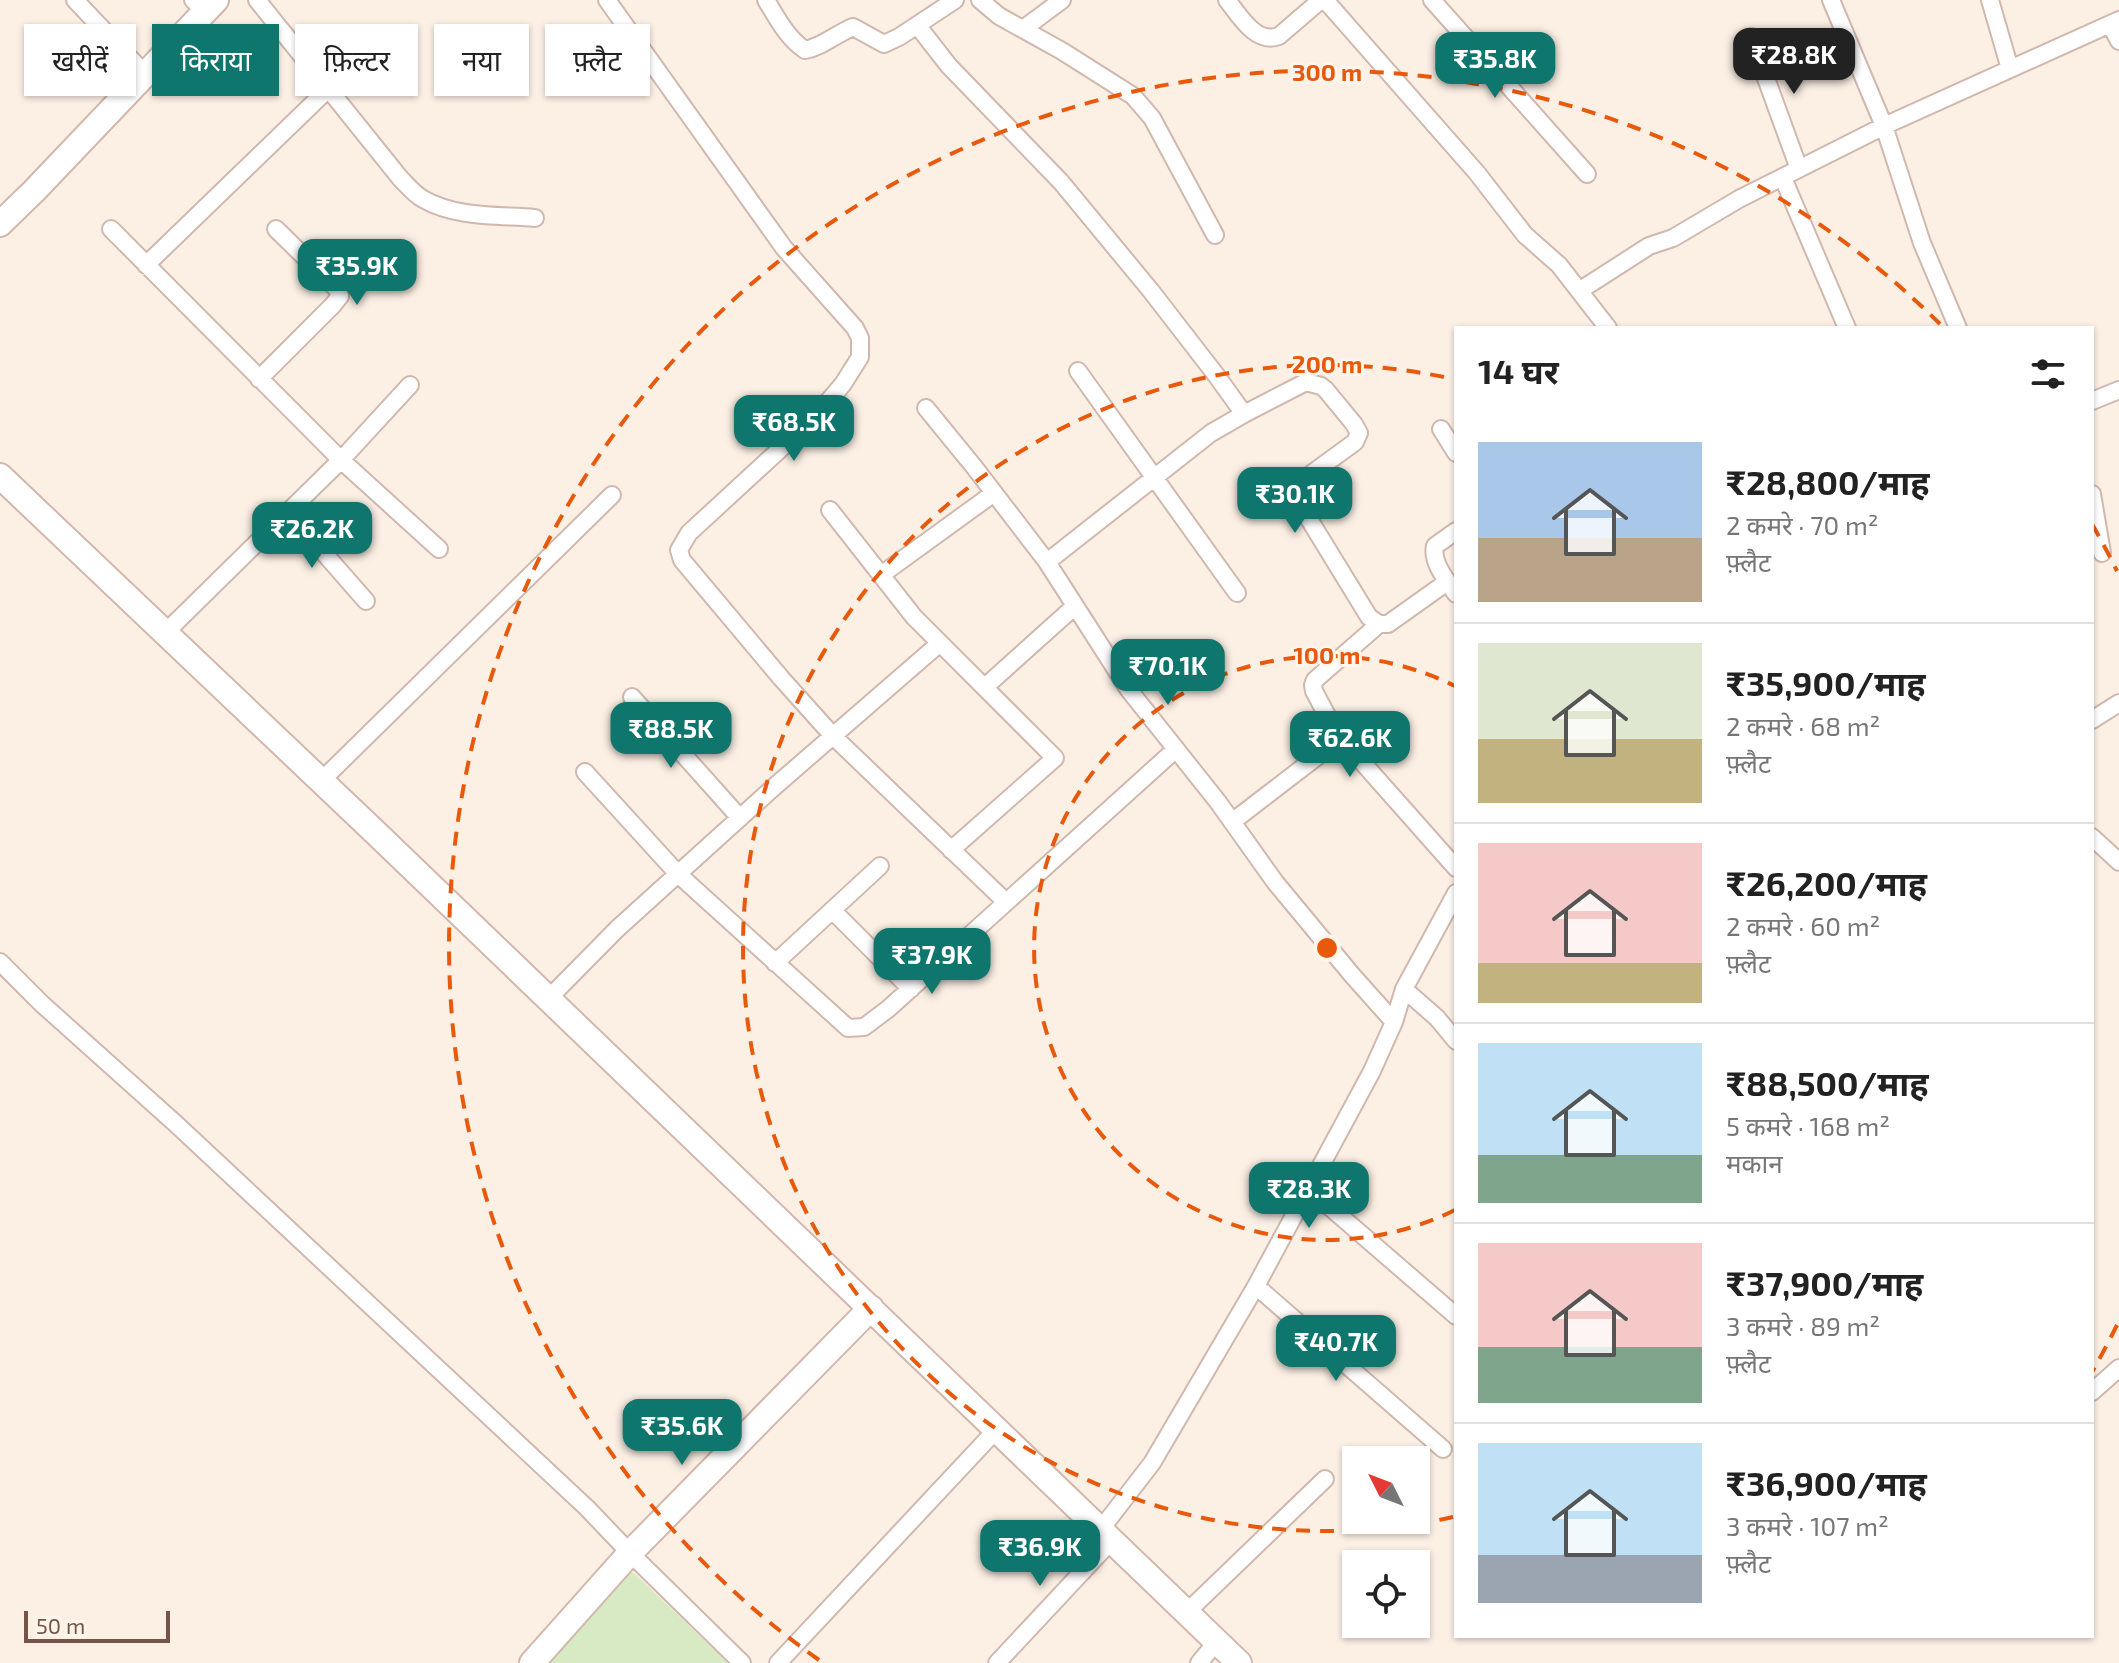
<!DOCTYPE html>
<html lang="hi">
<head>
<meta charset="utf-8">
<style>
	:root { --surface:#fff; --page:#f2f2f2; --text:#222; --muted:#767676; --line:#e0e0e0; --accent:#0f766e }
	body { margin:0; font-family:"Exo 2","Noto Sans Devanagari",sans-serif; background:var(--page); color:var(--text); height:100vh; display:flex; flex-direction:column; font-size:30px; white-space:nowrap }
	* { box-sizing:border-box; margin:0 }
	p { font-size:26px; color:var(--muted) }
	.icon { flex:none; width:44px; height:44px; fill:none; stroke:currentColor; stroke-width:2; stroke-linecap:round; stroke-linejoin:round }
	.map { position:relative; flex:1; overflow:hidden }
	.drawer { position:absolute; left:1454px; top:326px; width:640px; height:1312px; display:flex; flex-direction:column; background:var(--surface); border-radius:0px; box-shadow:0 2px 6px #0004 }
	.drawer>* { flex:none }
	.banner { position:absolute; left:24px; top:24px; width:760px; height:72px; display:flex; gap:16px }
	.needle { width:52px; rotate:312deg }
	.controls { position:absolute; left:1342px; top:1446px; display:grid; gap:16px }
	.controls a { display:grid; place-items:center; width:88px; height:88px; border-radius:0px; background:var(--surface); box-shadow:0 2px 6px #0004; font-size:40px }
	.scale { position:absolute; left:24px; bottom:20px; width:146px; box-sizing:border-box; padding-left:8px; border:4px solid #75544a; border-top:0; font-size:22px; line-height:28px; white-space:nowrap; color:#75544a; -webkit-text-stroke:6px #fff5eb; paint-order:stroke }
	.price { position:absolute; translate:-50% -68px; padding:0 18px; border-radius:16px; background:var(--accent); color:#fff; font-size:26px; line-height:52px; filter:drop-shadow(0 2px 4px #0008) }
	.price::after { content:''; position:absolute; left:50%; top:48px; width:24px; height:18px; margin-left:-12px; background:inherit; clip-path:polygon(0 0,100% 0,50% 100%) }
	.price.selected { background:#222; color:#fff }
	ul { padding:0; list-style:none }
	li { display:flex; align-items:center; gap:24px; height:200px; padding:0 24px }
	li+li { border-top:2px solid var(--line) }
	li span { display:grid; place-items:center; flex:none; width:224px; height:160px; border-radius:0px; color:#555 }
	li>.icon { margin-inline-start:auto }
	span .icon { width:96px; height:96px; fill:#fffc; stroke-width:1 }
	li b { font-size:34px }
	h2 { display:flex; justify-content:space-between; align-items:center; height:96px; padding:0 24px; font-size:34px }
	.chip { padding:0 28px; border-radius:0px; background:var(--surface); box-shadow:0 2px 6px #0004; font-size:28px; line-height:72px }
	.chip.selected { background:var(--accent); color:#fff }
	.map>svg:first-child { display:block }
	.green { fill:#d8eac4 }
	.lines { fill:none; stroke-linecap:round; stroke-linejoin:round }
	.street-casing { stroke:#d0b8ae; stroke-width:20 }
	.secondary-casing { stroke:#d3b7ac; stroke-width:28 }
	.street { stroke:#fff; stroke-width:16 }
	.secondary { stroke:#fff; stroke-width:24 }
	.ring { fill:none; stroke:#e8590c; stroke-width:4; stroke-dasharray:14 10 }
	.centre { fill:#e8590c; stroke:#fff5eb; stroke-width:4 }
	.ring-label { font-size:24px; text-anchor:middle; font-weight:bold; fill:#e8590c; stroke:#fff5eb; stroke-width:6; stroke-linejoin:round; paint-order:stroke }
</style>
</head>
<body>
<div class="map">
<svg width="2119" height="1663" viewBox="0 0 2119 1663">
	<rect width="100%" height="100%" fill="#fcf0e5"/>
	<!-- green -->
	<path class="green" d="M625,1571L634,1573L728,1663H542Z"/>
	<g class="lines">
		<defs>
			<path id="street" d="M75,0L145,74
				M193,0L205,11
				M257,0L400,178C407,185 414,194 423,199C456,218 498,215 535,218
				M607,0L784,248L855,328L860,338V357L843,384L815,417L689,533L679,550L682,560L781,678L833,736L1006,902
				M766,0C777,18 787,38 805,50C822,47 836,34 853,27L884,44L899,37L955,0
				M980,0L999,16L1062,51L1133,96L1152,118L1215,235
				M1227,0C1239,15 1256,45 1279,36L1321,0
				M1325,0L1477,173L1525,235L1559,265L1608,328
				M1432,0L1587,174
				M1831,0L1884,126L1922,243L1958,328
				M1990,0L2010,69
				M2110,24L2119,41
				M917,25L949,66L1061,182L1151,291L1216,375L1244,414L1211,433L1047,562
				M1023,29L1062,0
				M1751,37L1799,169
				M1783,178L1847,328
				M111,229L341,460L439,549
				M146,265L328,89
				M1579,291L1649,246L1673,238L1739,199L1884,126L2119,20
				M1078,371L1237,593
				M259,379L333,305L340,296L337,289L276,229
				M2092,401L2119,390
				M926,408L975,468L1047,562L1129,690L1218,802L1275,882L1352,975L1394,1022
				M1244,414L1306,382L1321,386L1326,390L1354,424L1359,433L1355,442L1303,480L1300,495L1301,506L1369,617L1379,624H1388L1447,582
				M1441,429L1456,453
				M2092,494L2102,553
				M830,510L914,617L1055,758L951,850
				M288,512L366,601
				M1456,531L1435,546C1431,562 1447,581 1456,594
				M881,575L994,493
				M165,633L341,460L410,385
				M986,686L1075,606
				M632,697L740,818
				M2092,720L2119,703
				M1341,742L1314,691L1313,685L1315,680L1379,624
				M585,772L678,874L848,1028L864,1027L888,1009L1176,749
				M321,781L612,495
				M1232,822L1336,742H1341L1347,745L1456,868
				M2092,837L2119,862
				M832,910L911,989
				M0,962L42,1004L176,1124L587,1508L630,1553L742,1663
				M775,963L880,866
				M1404,989L1437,1018L1456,1041
				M548,999L617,929L774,787L940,643
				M1309,1189L1456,1316
				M1256,1286L1443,1449
				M2092,1392L2119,1368
				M1101,1529L1152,1463L1256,1286L1372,1071L1394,1022L1404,989L1456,893
				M1187,1612L1325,1479
				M778,1663L997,1429
				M997,1663L1112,1540
				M1199,1663L1217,1641"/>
			<path id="secondary" d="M0,224L34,191L216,0
				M0,476L377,834L1239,1663
				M532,1663L630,1553L871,1308"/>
		</defs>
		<!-- street casing -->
		<use href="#street" class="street-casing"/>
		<!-- secondary casing -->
		<use href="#secondary" class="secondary-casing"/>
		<!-- street -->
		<use href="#street" class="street"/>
		<!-- secondary -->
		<use href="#secondary" class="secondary"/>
	</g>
	<!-- distance rings -->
	<g class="ring">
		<path d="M1455 1210A292 292 0 1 1 1455 686"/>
		<path d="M1453 1517A583 583 0 1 1 1453 379"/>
		<path d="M2117 1325A875 875 0 0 1 2092 1372M819 1660A875 875 0 1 1 1940 324M2092 524A875 875 0 0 1 2117 571"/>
	</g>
	<circle cx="1327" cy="948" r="12" class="centre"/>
	<g class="ring-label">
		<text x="1327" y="81">300 m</text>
		<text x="1327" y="373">200 m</text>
		<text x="1327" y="664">100 m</text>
	</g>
</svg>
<div class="controls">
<a><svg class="needle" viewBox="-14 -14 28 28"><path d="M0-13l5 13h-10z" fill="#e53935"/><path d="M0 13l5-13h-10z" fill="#767676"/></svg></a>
<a><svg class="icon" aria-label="locate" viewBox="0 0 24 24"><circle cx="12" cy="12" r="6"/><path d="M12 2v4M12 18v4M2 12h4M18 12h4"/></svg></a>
</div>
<div class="scale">50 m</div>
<b class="price selected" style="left:1794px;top:96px">₹28.8K</b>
<b class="price" style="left:1495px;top:100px">₹35.8K</b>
<b class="price" style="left:357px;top:307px">₹35.9K</b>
<b class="price" style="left:794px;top:463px">₹68.5K</b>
<b class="price" style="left:1295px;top:535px">₹30.1K</b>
<b class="price" style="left:312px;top:570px">₹26.2K</b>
<b class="price" style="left:1168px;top:707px">₹70.1K</b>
<b class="price" style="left:671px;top:770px">₹88.5K</b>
<b class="price" style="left:1350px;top:779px">₹62.6K</b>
<b class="price" style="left:932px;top:996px">₹37.9K</b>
<b class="price" style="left:1309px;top:1230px">₹28.3K</b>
<b class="price" style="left:1336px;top:1383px">₹40.7K</b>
<b class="price" style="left:682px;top:1467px">₹35.6K</b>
<b class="price" style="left:1040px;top:1588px">₹36.9K</b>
<div class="banner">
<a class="chip">खरीदें</a>
<a class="chip selected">किराया</a>
<a class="chip">फ़िल्टर</a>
<a class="chip">नया</a>
<a class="chip">फ़्लैट</a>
</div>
<section class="drawer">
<h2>14 घर<svg class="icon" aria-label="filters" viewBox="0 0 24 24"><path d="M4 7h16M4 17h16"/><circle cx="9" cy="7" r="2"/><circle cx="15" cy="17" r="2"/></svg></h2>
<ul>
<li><span style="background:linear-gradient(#a9c7e8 60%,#b9a48a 0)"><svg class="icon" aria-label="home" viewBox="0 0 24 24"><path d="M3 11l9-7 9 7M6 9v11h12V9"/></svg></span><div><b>₹28,800/माह</b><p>2 कमरे · 70 m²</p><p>फ़्लैट</p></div></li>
<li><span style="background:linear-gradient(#dfe7d0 60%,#c2b280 0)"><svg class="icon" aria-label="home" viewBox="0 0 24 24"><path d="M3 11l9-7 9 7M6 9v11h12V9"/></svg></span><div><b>₹35,900/माह</b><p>2 कमरे · 68 m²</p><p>फ़्लैट</p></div></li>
<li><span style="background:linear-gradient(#f6c9c9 75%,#c2b280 0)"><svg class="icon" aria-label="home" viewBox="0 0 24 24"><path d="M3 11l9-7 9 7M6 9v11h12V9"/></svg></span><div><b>₹26,200/माह</b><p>2 कमरे · 60 m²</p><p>फ़्लैट</p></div></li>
<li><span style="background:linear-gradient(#bfe0f5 70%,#7fa58c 0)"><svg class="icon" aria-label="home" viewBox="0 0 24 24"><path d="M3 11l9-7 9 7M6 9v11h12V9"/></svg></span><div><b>₹88,500/माह</b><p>5 कमरे · 168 m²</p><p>मकान</p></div></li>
<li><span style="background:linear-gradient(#f6c9c9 65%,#7fa58c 0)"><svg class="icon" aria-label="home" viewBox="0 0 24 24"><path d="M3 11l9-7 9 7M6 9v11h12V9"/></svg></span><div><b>₹37,900/माह</b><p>3 कमरे · 89 m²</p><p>फ़्लैट</p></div></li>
<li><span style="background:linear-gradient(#bfe0f5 70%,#9aa5b1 0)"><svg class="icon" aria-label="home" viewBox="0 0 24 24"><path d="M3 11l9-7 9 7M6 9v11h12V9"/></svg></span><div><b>₹36,900/माह</b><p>3 कमरे · 107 m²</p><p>फ़्लैट</p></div></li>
</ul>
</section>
</div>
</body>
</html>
